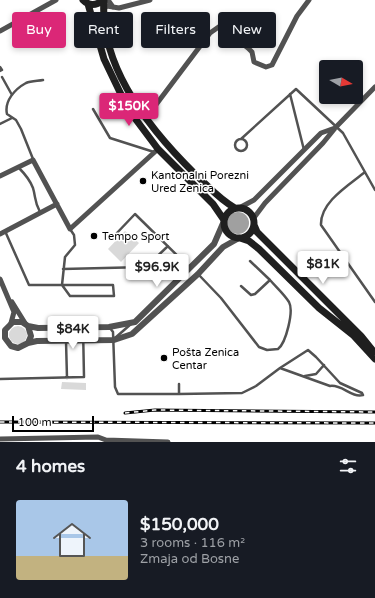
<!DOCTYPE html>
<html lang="en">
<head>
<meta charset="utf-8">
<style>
	:root { --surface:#171b24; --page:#242831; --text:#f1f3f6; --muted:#9ea1a6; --line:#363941; --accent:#db2777 }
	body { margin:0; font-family:"Varela Round",sans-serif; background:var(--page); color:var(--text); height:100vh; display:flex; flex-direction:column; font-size:15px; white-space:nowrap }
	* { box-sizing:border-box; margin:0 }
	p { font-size:13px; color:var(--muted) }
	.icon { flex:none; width:22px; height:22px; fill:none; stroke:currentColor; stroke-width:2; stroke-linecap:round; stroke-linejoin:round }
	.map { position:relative; height:442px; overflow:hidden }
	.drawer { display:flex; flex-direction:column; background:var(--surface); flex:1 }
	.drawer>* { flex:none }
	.guide { position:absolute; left:12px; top:12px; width:351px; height:36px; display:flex; gap:8px }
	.needle { width:26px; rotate:100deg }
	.fabs { position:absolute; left:319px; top:60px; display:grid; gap:8px }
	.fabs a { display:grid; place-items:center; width:44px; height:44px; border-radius:4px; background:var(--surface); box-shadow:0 2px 6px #0003; font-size:20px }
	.scale { position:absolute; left:12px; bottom:10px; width:82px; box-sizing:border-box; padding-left:4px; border:2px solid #000; border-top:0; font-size:11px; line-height:14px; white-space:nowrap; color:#000; -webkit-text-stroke:3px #fff; paint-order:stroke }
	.price { position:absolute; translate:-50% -34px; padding:0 9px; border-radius:4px; background:#fff; color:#222; font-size:13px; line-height:26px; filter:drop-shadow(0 1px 2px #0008) }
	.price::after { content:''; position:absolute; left:50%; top:24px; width:12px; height:9px; margin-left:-6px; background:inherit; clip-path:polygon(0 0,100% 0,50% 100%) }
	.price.selected { background:var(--accent); color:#fff }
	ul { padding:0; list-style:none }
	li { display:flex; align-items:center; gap:12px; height:100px; padding:0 16px }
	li+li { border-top:1px solid var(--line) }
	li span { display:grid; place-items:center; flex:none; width:112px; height:80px; border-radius:4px; color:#555 }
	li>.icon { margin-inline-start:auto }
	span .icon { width:48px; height:48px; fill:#fffc; stroke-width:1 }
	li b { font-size:17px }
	h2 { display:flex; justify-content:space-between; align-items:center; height:48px; padding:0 16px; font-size:17px }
	.tag { padding:0 14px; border-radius:4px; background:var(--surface); box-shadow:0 2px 6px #0003; font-size:14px; line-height:36px }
	.tag.selected { background:var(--accent); color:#fff }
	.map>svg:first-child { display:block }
	.green { fill:#d9d9d9 }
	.water { fill:#a0a0a0 }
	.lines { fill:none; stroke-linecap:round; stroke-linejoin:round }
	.service { stroke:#525252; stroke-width:2.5 }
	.minor { stroke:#525252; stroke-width:5 }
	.tertiary { stroke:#525252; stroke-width:6 }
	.secondary { stroke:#1f1f1f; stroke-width:7 }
	.rail-casing { stroke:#000; stroke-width:3 }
	.rail { stroke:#fff; stroke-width:1.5; stroke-dasharray:4.5; stroke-linecap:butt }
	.poi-dot { fill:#000; stroke:#fff; stroke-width:1.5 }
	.labels { text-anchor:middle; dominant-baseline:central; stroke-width:3; stroke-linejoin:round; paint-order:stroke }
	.poi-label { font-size:11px; fill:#000; stroke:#fff; text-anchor:start }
</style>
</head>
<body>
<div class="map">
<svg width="375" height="442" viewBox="0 0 375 442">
	<rect width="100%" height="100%" fill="#fff"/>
	<!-- green -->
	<path class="green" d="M125,231L139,243L121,262L108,249Z
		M9 335a9 9 0 1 1 18 0a9 9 0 1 1-18 0Z
		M62,382L86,383V390L61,389Z"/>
	<!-- water -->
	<path class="water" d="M227 223a11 11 0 1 1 22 0a11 11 0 1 1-22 0Z"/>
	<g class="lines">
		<!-- service -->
		<path class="service" d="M0,67L2,70L0,71
			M2,77L12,95
			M290,94L304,150
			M93,109L110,138L154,152
			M0,124L12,118
			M235 145a6 6 0 1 1 12 0a6 6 0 1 1-12 0Z
			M241,139L296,89L343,133L375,190
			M33,159L21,129L16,120L7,114C4,101 15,89 26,83C31,81 38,81 43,80
			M19,168C25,174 30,180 33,188C36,198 34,201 40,212
			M365,172C349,185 320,202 321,225L375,302
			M5,231L29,285H62L70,296H114L113,285H62L65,257L75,245L74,235L70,229
			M115,235L135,214L189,267
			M250,261L270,280
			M63,269L146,267L168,246
			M198,274L221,298L259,347L267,350L278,349C286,343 294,311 289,302C284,294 276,287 270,280L255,294L251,295L241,286
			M110,328L113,332L115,387L118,394H179V384
			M115,338L131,324
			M66,341L67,378
			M305,376L316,374L324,365
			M0,379L84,377L83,327
			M179,394L242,393L256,386L280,368L330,386C342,384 351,398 363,395L362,393L340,383L316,357L308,350L280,368"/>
		<!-- minor -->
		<path class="minor" d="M108,0L113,7
			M104,9L107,6L119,8L150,0
			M0,31L56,0
			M144,116L155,106L210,33L220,26L248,48L252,52L254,62L266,67L272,65L297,16L309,0
			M0,176L33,160L70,229L158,149
			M239,208L254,200L321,133L335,128
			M253,219L265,203L323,143L336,127L375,87
			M0,234L57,204
			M0,279L14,312L11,323
			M12,302L25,323
			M0,439L98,437L106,440L168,442"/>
		<!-- tertiary -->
		<path class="tertiary" d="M28,326L31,336L28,343L18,348L11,346L5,338V330L13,322H22L28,326L38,328L109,327L135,322L214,244L224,221
			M28,343L37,341L114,340L132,334L198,274L223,247L239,238"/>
		<!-- secondary -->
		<path class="secondary" d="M83,0C89,6 96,6 103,0
			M104,0C99,67 151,131 196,175C209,187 220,200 235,208
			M88,4L104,59L128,109L158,149L213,204L224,220
			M224 223a15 15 0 1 1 30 0a15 15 0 1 1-30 0Z
			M254,225L257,232L361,336L374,352
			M240,238L249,241L259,249L319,308L353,335L375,359"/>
		<defs>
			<path id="rail" d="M125,413L155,410L375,412
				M0,422L375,423"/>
		</defs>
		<!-- rail casing -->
		<use href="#rail" class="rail-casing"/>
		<!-- rail -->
		<use href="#rail" class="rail"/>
	</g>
	<!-- markers -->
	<g class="poi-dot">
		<circle cx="143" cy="181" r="4"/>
		<circle cx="94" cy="236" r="4"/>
		<circle cx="164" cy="358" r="4"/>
	</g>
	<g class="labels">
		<!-- poi labels -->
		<g class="poi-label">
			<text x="151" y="175">Kantonalni Porezni<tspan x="151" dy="13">Ured Zenica</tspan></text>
			<text x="102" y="236">Tempo Sport</text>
			<text x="172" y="352">Pošta Zenica<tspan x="172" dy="13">Centar</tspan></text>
		</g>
	</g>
</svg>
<div class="fabs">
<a><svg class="needle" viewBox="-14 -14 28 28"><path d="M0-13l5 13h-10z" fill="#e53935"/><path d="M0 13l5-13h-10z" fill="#9ea1a6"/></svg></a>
</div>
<div class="scale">100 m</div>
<b class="price selected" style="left:129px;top:127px">$150K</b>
<b class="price" style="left:323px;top:285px">$81K</b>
<b class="price" style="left:157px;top:288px">$96.9K</b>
<b class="price" style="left:73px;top:350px">$84K</b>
<div class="guide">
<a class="tag selected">Buy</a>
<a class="tag">Rent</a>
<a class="tag">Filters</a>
<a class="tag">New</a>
</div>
</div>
<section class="drawer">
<h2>4 homes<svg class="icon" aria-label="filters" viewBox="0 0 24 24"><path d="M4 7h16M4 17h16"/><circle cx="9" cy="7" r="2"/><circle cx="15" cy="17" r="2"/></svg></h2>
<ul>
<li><span style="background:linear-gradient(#a9c7e8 70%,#c2b280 0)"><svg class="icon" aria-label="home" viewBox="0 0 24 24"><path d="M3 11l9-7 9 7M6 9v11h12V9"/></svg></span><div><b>$150,000</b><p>3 rooms · 116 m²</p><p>Zmaja od Bosne</p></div></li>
</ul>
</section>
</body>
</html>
